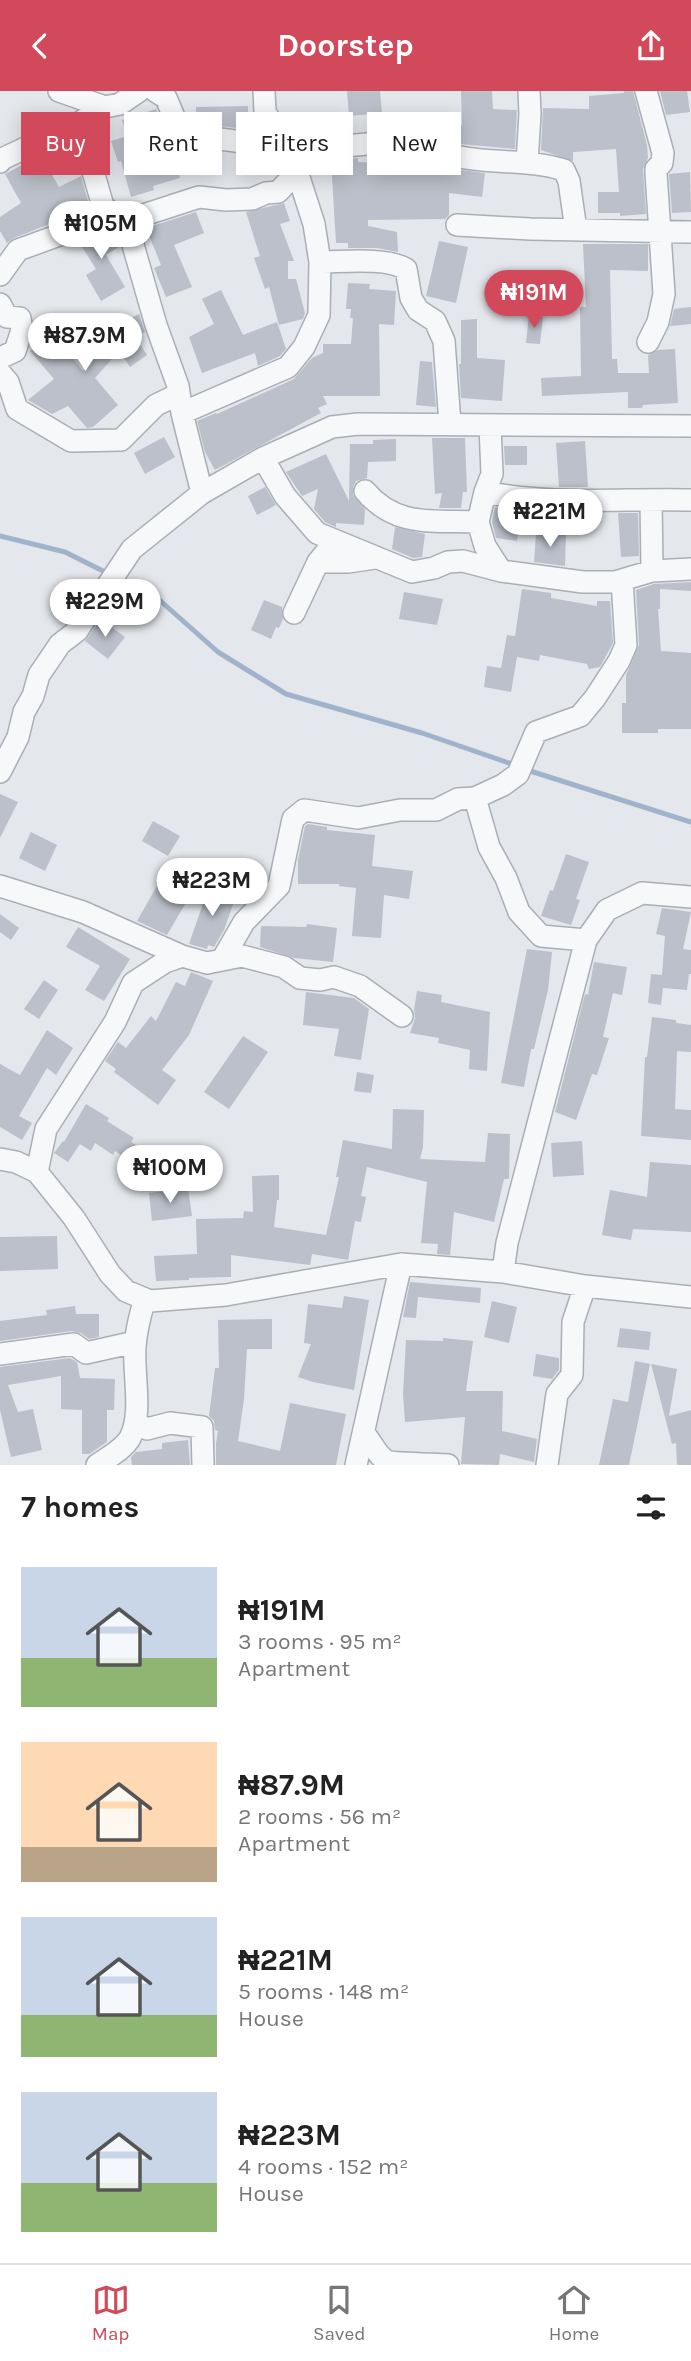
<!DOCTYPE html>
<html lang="en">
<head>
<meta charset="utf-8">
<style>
	:root { --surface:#fff; --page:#f2f2f2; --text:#222; --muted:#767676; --line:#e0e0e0; --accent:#d1495b }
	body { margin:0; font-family:Karla,sans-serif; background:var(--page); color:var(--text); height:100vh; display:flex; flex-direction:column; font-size:26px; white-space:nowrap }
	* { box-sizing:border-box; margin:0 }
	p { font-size:23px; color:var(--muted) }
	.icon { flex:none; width:38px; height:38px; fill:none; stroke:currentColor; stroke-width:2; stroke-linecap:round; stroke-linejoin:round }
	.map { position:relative; height:1374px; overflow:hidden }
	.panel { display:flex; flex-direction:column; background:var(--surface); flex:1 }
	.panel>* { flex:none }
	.guide { position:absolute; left:21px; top:21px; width:649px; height:63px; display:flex; gap:14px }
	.price { position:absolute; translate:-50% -60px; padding:0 16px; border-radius:24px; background:#fff; color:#222; font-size:23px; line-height:46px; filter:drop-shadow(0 2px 4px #0008) }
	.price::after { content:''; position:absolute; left:50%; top:42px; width:21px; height:16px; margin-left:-10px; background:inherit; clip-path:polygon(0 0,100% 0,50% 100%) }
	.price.on { background:var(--accent); color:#fff }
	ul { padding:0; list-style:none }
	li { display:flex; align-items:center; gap:21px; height:175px; padding:0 21px }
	li span { display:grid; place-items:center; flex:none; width:196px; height:140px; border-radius:0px; color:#555 }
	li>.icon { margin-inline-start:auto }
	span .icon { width:84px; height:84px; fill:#fffc; stroke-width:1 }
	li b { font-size:30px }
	h2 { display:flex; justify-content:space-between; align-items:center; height:84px; padding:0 21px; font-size:30px }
	.chip { padding:0 24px; border-radius:0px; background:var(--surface); box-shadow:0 4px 18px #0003; font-size:24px; line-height:63px }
	.chip.on { background:var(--accent); color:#fff }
	header { display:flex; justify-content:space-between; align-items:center; height:91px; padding:0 21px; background:var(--accent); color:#fff; font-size:32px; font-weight:700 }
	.tabs { display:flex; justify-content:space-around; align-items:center; height:98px; border-top:2px solid var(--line); background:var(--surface); font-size:19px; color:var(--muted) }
	.tabs a { display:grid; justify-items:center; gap:4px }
	.tabs .on { color:var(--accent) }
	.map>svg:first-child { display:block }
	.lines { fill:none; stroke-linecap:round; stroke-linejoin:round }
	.stream { stroke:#9fb4cc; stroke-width:5 }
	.building { fill:#bbc0ca }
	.minor-casing { stroke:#a9aeb7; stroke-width:24 }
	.minor { stroke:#f7f8fa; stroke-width:21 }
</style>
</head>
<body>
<header><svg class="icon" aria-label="back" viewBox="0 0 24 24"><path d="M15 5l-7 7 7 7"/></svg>Doorstep<svg class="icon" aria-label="share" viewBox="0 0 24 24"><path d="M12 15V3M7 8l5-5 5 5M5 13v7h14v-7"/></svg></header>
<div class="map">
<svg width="691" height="1374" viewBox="0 0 691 1374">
	<rect width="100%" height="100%" fill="#e4e7ec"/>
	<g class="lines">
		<!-- stream -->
		<path class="stream" d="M0,445L65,461L109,483
			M117,487L156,506L218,561L286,603L422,642L515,674
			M524,678L691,731"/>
	</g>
	<!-- building -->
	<path class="building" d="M347,0H380L382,22L349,25Z
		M461,0H492L493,18L517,19L515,58L460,53L459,34H462Z
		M624,0H633L647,54L648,67L643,78L646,123L620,125V122H598V101H619L616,58L573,61V70L541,59L543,17L589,18V5L624,2Z
		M660,0H687L690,21L666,24Z
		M248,15V38L196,33V16Z
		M156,18L170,49L180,87L153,95L154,99L131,106L121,70L118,71L111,50L127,45L122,29Z
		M41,64L59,96L81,85L88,110L57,130L14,147L7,152L0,140V126L21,112L5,83Z
		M358,67V71L416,74V72H431L452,78L485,82L482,106L449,102V124L445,128L368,129V135L397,141L398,161L377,157H348V152H336L331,69Z
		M690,81L691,121L672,122L669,83Z
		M284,112L290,130L280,133L294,170H288V188H296L305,222L303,228L279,234L269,196L265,198L254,167L260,165L246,121Z
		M196,121L204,142L174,154L192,196L166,206L154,177L161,174L146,137Z
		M102,131L119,156L106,164L125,196L101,210L86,184L96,178L77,148Z
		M439,150L468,156L456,212L426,205Z
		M583,153H648V180L610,179L612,268H617L618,282H649L648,264L658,259L675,258L678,312L643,314L642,317H628V301L542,305L541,287L581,285L580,216H586Z
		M534,191L551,192L550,223L533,222Z
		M348,192L370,193L369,198L396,200L394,234L379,233L380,305H323L327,313L318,317L321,322L215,379L205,361L197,330L216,322L217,323L294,288L312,267L323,262V253H351L353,227H350L351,218H346Z
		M221,199L243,244L277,231L286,258L280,265L258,275L255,262L202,282L189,246L214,233L202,208Z
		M691,216V233L670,235L674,218Z
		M139,223L145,241L135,246L147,264L130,276L119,260L95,287L118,314L93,336L87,337L68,315L52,323L28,309L54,288L30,260L52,243L83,280L106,254L100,243Z
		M529,224L543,226L540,253L526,252Z
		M477,228V267L505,269L502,310L461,307L459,273H461V229Z
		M420,270L432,271L436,316L416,314Z
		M164,346L175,366L145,383L134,362Z
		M432,347H465L467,401H463L461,417H439L442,402L435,403Z
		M396,348V370L368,371L367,387L356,390L353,396V404L365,418L364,434L336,432V436L325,431L314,418L318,398L302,405L286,381L326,363L349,410L350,353H373V349Z
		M585,350L588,396H559L556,352Z
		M504,355H527V374H505Z
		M265,396L276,414L257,424L248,405Z
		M495,416L522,420L517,450L496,447L492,431Z
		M618,422H638L639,465L621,466Z
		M395,436L425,443L422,466L413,467L392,458Z
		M536,443L566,444L565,475L534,471Z
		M691,491V500L660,498V518H658L661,560L691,562V638H658V642H622V612H626V584L639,554L636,499L654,493Z
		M522,498L551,502V507L597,515V510H610L613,552L600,576L589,578L587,573L540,564L539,570L517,566L511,601L484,596L487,575L501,577L507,544L515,545Z
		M404,501L443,508L437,534L399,528Z
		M264,509L282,516L283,528L279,537L276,536L271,548L251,539Z
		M101,528L125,546L108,568L85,550Z
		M0,703L18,711L0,747Z
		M153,730L180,745L168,765L142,750Z
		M308,733L327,736V739L375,744L372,775L413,780L409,808L384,804L381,847L352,845L356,797L339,795V793H298V769L305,735Z
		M31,741L57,754L45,780L19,767Z
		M566,763L589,771L576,808L580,809L571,834L541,825L550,799L553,800Z
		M162,786L191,803L167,844L137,830Z
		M209,795L236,805L224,839L214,856L208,854L207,858L189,853Z
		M662,817L691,821L683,858L691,859V883H689L687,899L663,897L661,914L648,912L651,883L662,884L665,845L656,843Z
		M0,823L19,837L11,849L0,841Z
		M307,833L337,837L333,871L294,867L260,856L261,835L306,836Z
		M78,836L130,868L104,910L85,899L100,875L66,856Z
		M527,858L552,861L548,899L534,958H531L524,996L501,992Z
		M594,871L627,876L622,904L613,902L603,946L609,947L597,984L592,983L576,1029L555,1021L585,903L588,904Z
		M191,881L213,890L189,944L162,979L176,989L158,1014L114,981L116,978L105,970L118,951L126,957L151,925L156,930L176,891L185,895Z
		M44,889L58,899L39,928L24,918Z
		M417,900L442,904L441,911L490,921L487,980L469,978L470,959L438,952L439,947L410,942L415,927L414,919Z
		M306,901L354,907L369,918L361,969L334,965L339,938L303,934Z
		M652,926L676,929V932L691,934V961L677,960L675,1018L691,1019V1049L641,1045L645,966H647Z
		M47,939L73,957L56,984L47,977L19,1025L32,1032L22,1049L0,1036V973L20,984Z
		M243,945L268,961L229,1018L204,1001Z
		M357,981L374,984L371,1002L354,1000Z
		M86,1013L109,1027L107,1030L134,1047L131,1051L138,1055L129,1069L115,1060L113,1064L95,1052L91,1060L80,1053L68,1071L54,1062L63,1050L64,1051Z
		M393,1018L424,1019L423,1056L420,1068L485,1071L488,1042L510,1043L509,1088H504L494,1131L454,1121L450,1164L437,1163L438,1153L421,1152L427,1091L367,1076L361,1105L366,1106L361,1131L355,1130L348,1169L312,1163L310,1174L231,1164V1186L189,1187V1189L156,1190L154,1165L197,1163L196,1128L243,1127L244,1120L253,1121L252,1085L279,1084V1109H277L274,1136L326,1144L339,1086H336L343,1049L392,1058Z
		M582,1050L584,1084L553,1086L551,1052Z
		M650,1071L691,1074V1141L633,1138L631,1149L602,1144L610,1099L647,1106Z
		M188,1097L192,1125L152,1130L149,1102Z
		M57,1145L58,1178L0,1180V1146Z
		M410,1191L481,1197L480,1212L418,1206L416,1227L403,1226Z
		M344,1205L369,1209L354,1299L313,1291L298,1286L311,1253L304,1252L308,1213L342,1217Z
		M492,1210L517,1216L509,1252L484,1246Z
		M75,1215L76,1223H99V1246L89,1248L81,1242L72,1240L0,1250V1230L47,1224L46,1219Z
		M272,1228V1258H247L244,1308L238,1350L280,1360L290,1312L346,1323L336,1374H216V1352L218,1340L215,1339L214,1330L209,1325L215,1277H219L218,1229Z
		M620,1237L651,1241L649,1259L617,1256Z
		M443,1247L473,1250L466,1300H503L502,1340L537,1348L534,1371L500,1363L499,1374L461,1373L465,1326L405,1331L403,1303L406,1249L443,1250Z
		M536,1263L559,1267V1279L552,1288L533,1285Z
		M70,1267L77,1271L80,1287L115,1288L114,1319H107V1351L89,1363H82V1319L61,1318V1285L8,1294L18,1321L33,1318L42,1359L11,1366L0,1319V1276Z
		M635,1270L650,1273L629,1374H599L613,1308L628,1311Z
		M651,1273L677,1278L669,1325L691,1319V1374H677L676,1352L672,1353Z
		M188,1349L190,1374H132L131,1366L136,1361L162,1358V1352Z"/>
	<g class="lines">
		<defs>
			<path id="minor" d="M59,0L105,16
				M155,0L166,7L183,47L204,46L259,53L281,48L291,56L299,59L401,50C420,52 436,61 454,65C490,73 529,68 564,79L569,90L576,139
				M646,0L663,62L662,72L656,78V82L664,203L658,231L648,251
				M79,32L103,115L122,131L131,147L156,234L178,295L182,322L202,402
				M0,71L2,68L79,32L105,16L120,13L139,0
				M527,72L530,23L529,0
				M122,131L199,106L226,109L252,108L266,102L278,101L298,80
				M457,134L530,138L691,141
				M320,171C343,171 386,166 406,178L411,207L418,219L435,230L444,250L450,333
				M0,184L18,159L62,143L103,115
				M0,213L7,226L20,227L22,239L15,260L0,267
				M0,282L8,291L17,318L71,350L121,349L156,314L179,303
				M182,322L288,276L304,256L319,224L320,171L314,133L292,65L265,21L264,0
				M490,334L492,383L485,401L478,431L485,455L501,480
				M263,367L285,405L317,442L412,481L434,477L448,471L463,470L501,480L583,491H615L652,480L691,478
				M365,400C396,437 434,429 478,431
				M485,401C553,415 622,407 691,409
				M651,409L652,480
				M318,471H348L375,467
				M294,522L318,471L335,450
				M0,681L18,646L24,621L33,605L39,584L60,553L77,540L132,458L202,402L263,367L332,336L358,333L691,335
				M475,707L489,756L506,787L519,821L541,845L586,849L607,819L642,802L691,806
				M0,795L83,821L182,865
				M222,869L244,831L279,795L293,728L304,719L358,727L400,719H436L458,708L475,707L503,694L518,683L536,641L580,625L595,607L619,570L626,554L622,489
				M0,1068L16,1071L37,1081L74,1127L110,1183L126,1200L150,1210L226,1204L401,1173L503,1181L585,1195L691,1206
				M37,1081L46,1038L115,931L133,892L165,871L182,865L207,872L242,865L284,876L300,887L320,889L334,886L360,895L402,925
				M503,1181L507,1152L586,849
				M0,1263L74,1253L86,1262L135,1251
				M136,1332L147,1338L170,1332L202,1336L203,1374
				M364,1342C370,1349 377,1364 385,1369C391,1373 437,1373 448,1374
				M97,1374C108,1366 123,1359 130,1347C143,1323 133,1283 135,1256C136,1239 140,1224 145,1208
				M356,1374L401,1173
				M547,1374L557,1303L572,1284L573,1231L585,1195"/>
		</defs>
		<!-- minor casing -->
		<use href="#minor" class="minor-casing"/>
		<!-- minor -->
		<use href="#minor" class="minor"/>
	</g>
</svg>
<b class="price" style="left:101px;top:170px">₦105M</b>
<b class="price on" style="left:534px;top:239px">₦191M</b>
<b class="price" style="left:85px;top:282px">₦87.9M</b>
<b class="price" style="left:550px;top:458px">₦221M</b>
<b class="price" style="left:105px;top:548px">₦229M</b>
<b class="price" style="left:212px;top:827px">₦223M</b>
<b class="price" style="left:170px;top:1114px">₦100M</b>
<div class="guide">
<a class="chip on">Buy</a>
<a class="chip">Rent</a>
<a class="chip">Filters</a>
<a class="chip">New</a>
</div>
</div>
<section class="panel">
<h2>7 homes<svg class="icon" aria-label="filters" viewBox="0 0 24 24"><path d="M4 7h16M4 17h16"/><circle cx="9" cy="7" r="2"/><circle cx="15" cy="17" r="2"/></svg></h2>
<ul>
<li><span style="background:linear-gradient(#c9d6e8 65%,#8fb573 0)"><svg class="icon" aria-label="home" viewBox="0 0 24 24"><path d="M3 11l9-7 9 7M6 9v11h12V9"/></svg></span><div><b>₦191M</b><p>3 rooms · 95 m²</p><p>Apartment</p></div></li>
<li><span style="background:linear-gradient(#ffd9b3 75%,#b9a48a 0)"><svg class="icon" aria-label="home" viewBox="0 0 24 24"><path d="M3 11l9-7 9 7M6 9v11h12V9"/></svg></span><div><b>₦87.9M</b><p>2 rooms · 56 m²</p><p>Apartment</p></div></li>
<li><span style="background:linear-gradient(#c9d6e8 70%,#8fb573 0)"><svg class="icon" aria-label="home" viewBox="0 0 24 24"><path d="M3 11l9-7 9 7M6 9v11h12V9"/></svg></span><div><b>₦221M</b><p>5 rooms · 148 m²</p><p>House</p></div></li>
<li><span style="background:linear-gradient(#c9d6e8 65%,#8fb573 0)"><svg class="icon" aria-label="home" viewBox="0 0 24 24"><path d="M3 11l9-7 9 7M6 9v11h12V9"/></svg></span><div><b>₦223M</b><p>4 rooms · 152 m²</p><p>House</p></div></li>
</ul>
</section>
<nav class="tabs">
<a class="on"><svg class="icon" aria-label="map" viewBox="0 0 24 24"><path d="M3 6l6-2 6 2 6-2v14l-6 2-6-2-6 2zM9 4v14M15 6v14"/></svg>Map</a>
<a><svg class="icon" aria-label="saved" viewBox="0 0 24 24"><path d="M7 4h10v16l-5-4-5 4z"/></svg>Saved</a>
<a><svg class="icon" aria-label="home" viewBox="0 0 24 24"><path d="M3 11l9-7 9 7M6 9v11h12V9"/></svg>Home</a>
</nav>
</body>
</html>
